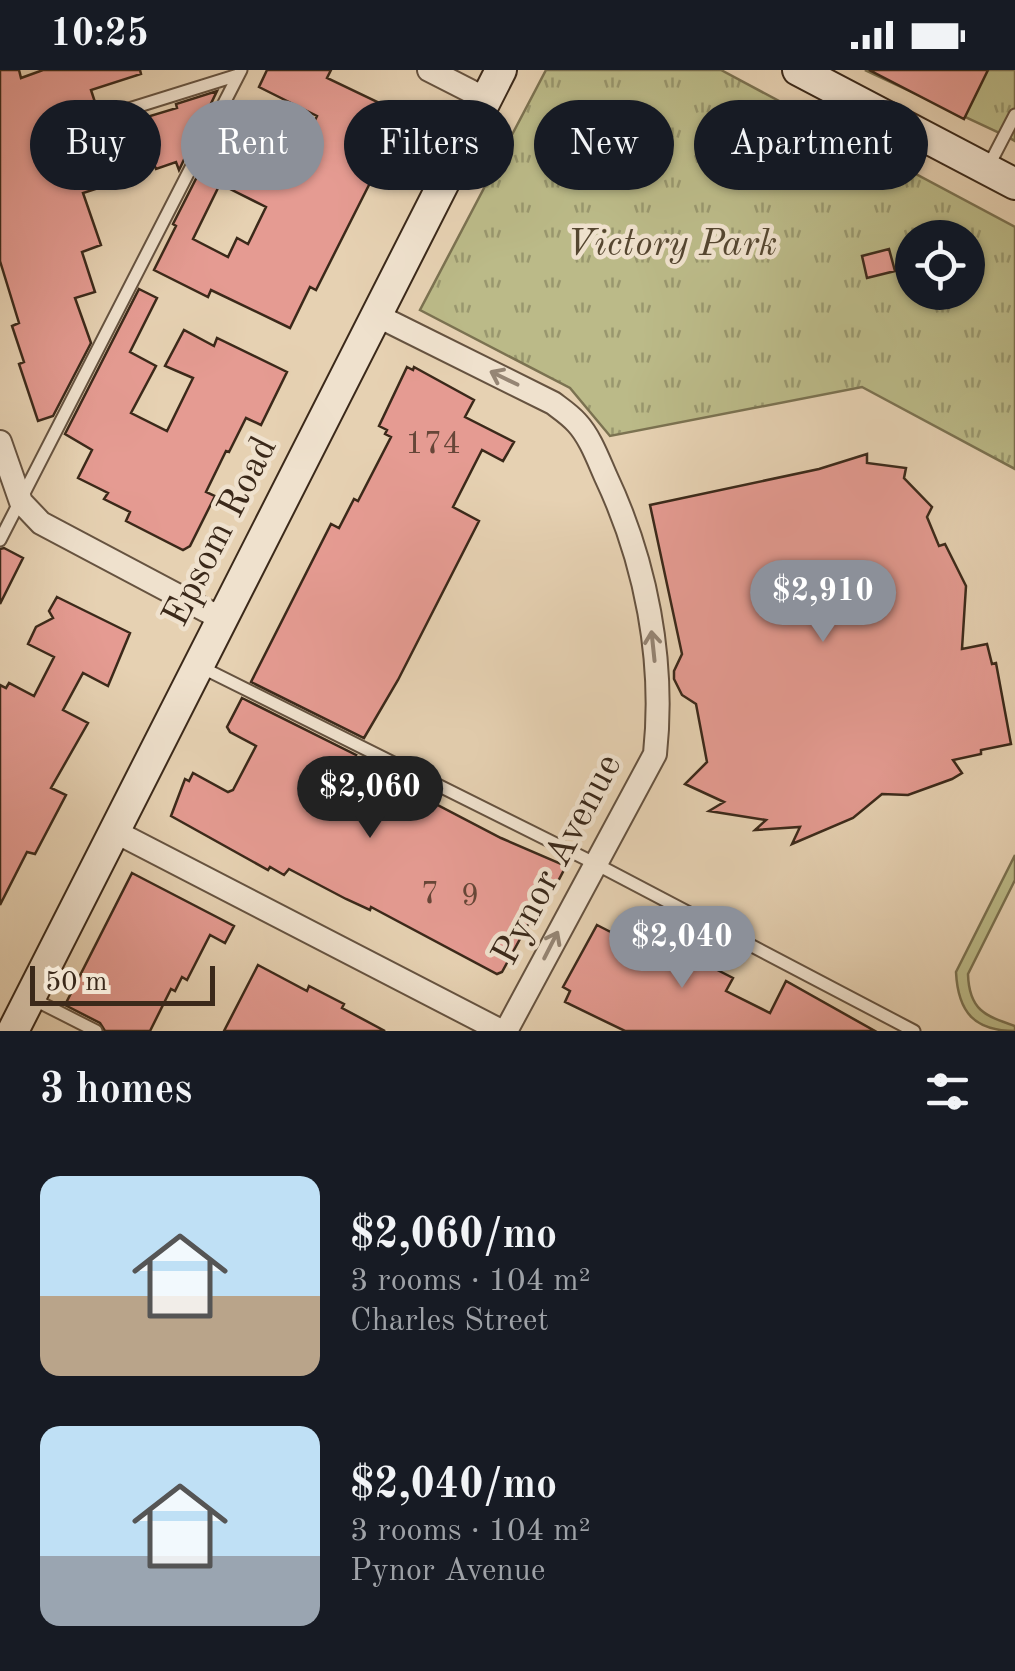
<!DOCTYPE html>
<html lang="en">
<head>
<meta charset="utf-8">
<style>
	:root { --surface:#171b24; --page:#20242c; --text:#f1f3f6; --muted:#9ea1a6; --accent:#8c9099 }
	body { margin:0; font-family:"Old Standard TT",serif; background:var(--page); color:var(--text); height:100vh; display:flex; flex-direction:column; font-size:38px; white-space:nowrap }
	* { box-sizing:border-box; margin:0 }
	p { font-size:32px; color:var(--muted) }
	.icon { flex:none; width:55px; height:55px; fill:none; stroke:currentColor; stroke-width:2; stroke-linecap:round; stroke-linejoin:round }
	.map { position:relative; height:961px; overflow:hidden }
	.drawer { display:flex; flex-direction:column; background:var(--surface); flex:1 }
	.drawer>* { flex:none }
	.hud { position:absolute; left:30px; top:30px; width:955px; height:90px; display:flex; gap:20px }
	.buttons { position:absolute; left:895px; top:150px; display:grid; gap:20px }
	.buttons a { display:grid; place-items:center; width:90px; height:90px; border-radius:50%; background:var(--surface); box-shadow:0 2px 8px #0004; font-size:50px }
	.scale { position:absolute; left:30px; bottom:25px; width:185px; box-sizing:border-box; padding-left:10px; border:5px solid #3b291a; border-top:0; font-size:28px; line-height:35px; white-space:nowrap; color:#3b291a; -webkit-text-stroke:8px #efe1cd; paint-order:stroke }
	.price { position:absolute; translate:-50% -85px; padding:0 22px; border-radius:35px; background:var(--accent); color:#fff; font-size:32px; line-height:65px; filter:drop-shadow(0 2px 5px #0008) }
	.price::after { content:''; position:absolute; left:50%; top:60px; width:30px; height:22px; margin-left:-15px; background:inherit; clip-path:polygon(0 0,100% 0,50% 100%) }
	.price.current { background:#222; color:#fff }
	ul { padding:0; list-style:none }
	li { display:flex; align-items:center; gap:30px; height:250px; padding:0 40px }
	li span { display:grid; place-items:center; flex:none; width:280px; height:200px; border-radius:20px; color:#555 }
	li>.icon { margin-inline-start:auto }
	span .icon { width:120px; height:120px; fill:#fffc; stroke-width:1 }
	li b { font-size:42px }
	h2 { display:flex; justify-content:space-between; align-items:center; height:120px; padding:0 40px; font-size:42px }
	.pill { padding:0 35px; border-radius:45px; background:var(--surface); box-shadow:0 2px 8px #0004; font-size:35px; line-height:90px }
	.pill.current { background:var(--accent); color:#fff }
	.status { display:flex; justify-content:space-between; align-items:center; height:70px; padding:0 50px; background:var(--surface); direction:ltr }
	.status svg { height:28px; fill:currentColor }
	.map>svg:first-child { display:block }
	.green { fill:#bbba88; stroke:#7b7251; stroke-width:2.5 }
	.park { fill:url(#park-tufts); stroke:#7b7251; stroke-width:2.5; fill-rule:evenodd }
	.building { fill:#e59b92; stroke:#3b291a; stroke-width:2.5; fill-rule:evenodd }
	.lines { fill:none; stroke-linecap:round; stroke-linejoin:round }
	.service-casing { stroke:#665340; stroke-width:15 }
	.minor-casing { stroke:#665340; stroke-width:26 }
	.secondary-casing { stroke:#3b291a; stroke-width:34 }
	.service { stroke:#efe1cd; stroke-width:11 }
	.minor { stroke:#efe1cd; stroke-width:22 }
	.secondary { stroke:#efe1cd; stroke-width:30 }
	.oneway { stroke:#958574 }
	.labels { text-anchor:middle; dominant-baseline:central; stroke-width:9; stroke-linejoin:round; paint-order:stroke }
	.number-label { font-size:32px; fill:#664638 }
	.park-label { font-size:38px; font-style:italic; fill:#554630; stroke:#efe1cd }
	.street-label { font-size:38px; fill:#3b291a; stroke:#efe1cd }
</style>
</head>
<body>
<div class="status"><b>10:25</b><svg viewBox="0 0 49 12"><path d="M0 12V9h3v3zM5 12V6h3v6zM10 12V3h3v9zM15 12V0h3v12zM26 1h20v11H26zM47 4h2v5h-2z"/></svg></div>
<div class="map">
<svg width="1015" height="961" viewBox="0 0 1015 961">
	<defs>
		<pattern id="park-tufts" width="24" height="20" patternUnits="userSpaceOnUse" patternTransform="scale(2.5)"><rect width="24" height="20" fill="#bbba88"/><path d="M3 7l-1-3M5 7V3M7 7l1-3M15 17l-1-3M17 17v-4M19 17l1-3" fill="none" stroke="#99976e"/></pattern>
	</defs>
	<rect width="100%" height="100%" fill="#e6d1b2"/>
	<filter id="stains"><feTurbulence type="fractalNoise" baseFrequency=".002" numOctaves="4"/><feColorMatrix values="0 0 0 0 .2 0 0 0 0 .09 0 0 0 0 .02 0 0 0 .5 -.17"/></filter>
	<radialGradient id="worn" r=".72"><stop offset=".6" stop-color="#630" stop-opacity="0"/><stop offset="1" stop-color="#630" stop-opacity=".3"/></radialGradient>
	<!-- green -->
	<path class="green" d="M1015,785V810L968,904C969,940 985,946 1015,956V961C975,961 958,943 956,902Z"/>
	<!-- park -->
	<path class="park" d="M546,0H721L1015,157V399L862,317L610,366L570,318L420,240ZM912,168H968V222H912Z
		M865,0H1015V71L1004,65Z"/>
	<!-- building -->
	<path class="building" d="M0,0H19L21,8L43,0H140L141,4L91,20L104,60L177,38L176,34L217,21L179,100L176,92L156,99L153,92L111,105L114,113L83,123L101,175L82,182L95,222L75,228L91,273L53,346L38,351L19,294L24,292L12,256L19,253L0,191Z
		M267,0H331L327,8L388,37L361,92L375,98V103L316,220L310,217L290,258L211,220L208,227L154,200L176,156L173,154L204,93L219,101L232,74L256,85L259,78L293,95L317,46L259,17ZM220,114L266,137L248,174L237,168L228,187L193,169Z
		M869,0H988L964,49Z
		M889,179L895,201L867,208L862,186Z
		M139,219L157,228L130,282L156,296L131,343L167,361L193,308L165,296L184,260L214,276L217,268L287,302L261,355L246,348L229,382L226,381L206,422L215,426L190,476L183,480L126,451L130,442L104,429L108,423L78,408L92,380L65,364Z
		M407,297L413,300L414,297L474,330L465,347L514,372L503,391L482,380L453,437L479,451L398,610L364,668L251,612L331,454L339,458L354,429L358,431L391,367L385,364L387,360L379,356Z
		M867,384V393L906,398L904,408L932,437L927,447L939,476L945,474L966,516L962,579L987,574L992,594L996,593L1011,674L981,680V684L953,690L962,703L952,709L908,725L882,724L853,748L792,774L800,757L755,760L766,750L709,741L724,732L685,714L707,692L696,634L682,625L674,609V601L682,584L650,435L819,399Z
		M4,478L23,488L0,534V479Z
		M57,527L130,563L108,616L83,603L63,640L88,653L51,718L66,725L35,784L27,782L0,835V615L6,618L9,613L34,626L54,587L28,574L36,557L53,548L49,541Z
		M242,628L356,685L352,691L404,723L409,714L435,728L432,732L501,768L566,796L555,817L550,814L502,902L497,904L371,837L370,840L346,829L289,799L284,805L270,797L268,800L171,746L185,709L189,711L193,703L228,722L233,720L256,676L230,662L227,657Z
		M132,803L234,856L225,873L210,865L187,910L182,907L175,921L171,919L150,961H105L100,953L65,935Z
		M597,855L642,878L653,856L662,860L663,856L702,876L696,889L733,908L726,921L770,943L786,911L875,961H625L565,932L570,921L563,917Z
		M258,895L307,921L309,916L344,934L342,938L385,961H224Z"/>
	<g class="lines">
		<defs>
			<path id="service" d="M113,44L238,5
				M987,99L1015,45
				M0,470L241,0
				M201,597L594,793L914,961
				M33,929L96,961"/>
			<path id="minor" d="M429,0L486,29
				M376,245L553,333C561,339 570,345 577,353C590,367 598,389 606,407C646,492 665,590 655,684L506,961
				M0,372L21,432L41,453L222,549
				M114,761L501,961"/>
			<path id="secondary" d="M798,0L1015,114
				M13,961L501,0"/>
		</defs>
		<!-- service casing -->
		<use href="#service" class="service-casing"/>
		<!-- minor casing -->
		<use href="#minor" class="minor-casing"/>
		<!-- secondary casing -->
		<use href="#secondary" class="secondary-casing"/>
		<!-- service -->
		<use href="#service" class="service"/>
		<!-- minor -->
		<use href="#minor" class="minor"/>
		<!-- secondary -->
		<use href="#secondary" class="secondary"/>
	</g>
	<!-- one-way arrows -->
	<defs><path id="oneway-shaft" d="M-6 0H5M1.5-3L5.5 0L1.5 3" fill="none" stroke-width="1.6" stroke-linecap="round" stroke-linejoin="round" transform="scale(2.5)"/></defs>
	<g class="oneway">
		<use href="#oneway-shaft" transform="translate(504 308) rotate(-154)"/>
		<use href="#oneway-shaft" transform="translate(653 576) rotate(-96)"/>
		<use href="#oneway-shaft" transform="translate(551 875) rotate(-63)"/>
	</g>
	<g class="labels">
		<!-- number labels -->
		<g class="number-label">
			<text x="433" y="375">174</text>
			<text x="430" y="825">7</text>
			<text x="470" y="827">9</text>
		</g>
		<!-- park labels -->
		<g class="park-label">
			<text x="672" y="175">Victory Park</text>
		</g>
		<!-- street labels -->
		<g class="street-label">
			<text transform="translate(221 462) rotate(-63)">Epsom Road</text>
			<text transform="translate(558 790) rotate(-62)">Pynor Avenue</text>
		</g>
	</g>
	<rect width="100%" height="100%" filter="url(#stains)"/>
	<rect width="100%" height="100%" fill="url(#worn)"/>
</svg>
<div class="buttons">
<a><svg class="icon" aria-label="locate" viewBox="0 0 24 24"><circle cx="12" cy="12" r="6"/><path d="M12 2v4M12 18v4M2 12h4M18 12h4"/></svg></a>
</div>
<div class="scale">50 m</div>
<b class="price" style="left:823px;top:575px">$2,910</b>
<b class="price current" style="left:370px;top:771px">$2,060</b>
<b class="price" style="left:682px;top:921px">$2,040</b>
<div class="hud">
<a class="pill">Buy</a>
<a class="pill current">Rent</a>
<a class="pill">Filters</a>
<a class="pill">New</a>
<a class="pill">Apartment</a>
</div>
</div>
<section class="drawer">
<h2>3 homes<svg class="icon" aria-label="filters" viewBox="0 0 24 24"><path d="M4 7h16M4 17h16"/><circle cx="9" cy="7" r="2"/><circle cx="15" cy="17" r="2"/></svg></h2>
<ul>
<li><span style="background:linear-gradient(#bfe0f5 60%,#b9a48a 0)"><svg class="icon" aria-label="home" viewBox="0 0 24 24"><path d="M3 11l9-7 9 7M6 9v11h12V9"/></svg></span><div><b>$2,060/mo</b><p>3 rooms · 104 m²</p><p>Charles Street</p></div></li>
<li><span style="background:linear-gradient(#bfe0f5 65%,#9aa5b1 0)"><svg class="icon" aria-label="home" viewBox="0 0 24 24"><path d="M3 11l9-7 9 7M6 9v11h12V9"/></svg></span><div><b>$2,040/mo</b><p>3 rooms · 104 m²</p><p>Pynor Avenue</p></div></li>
</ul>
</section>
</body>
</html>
